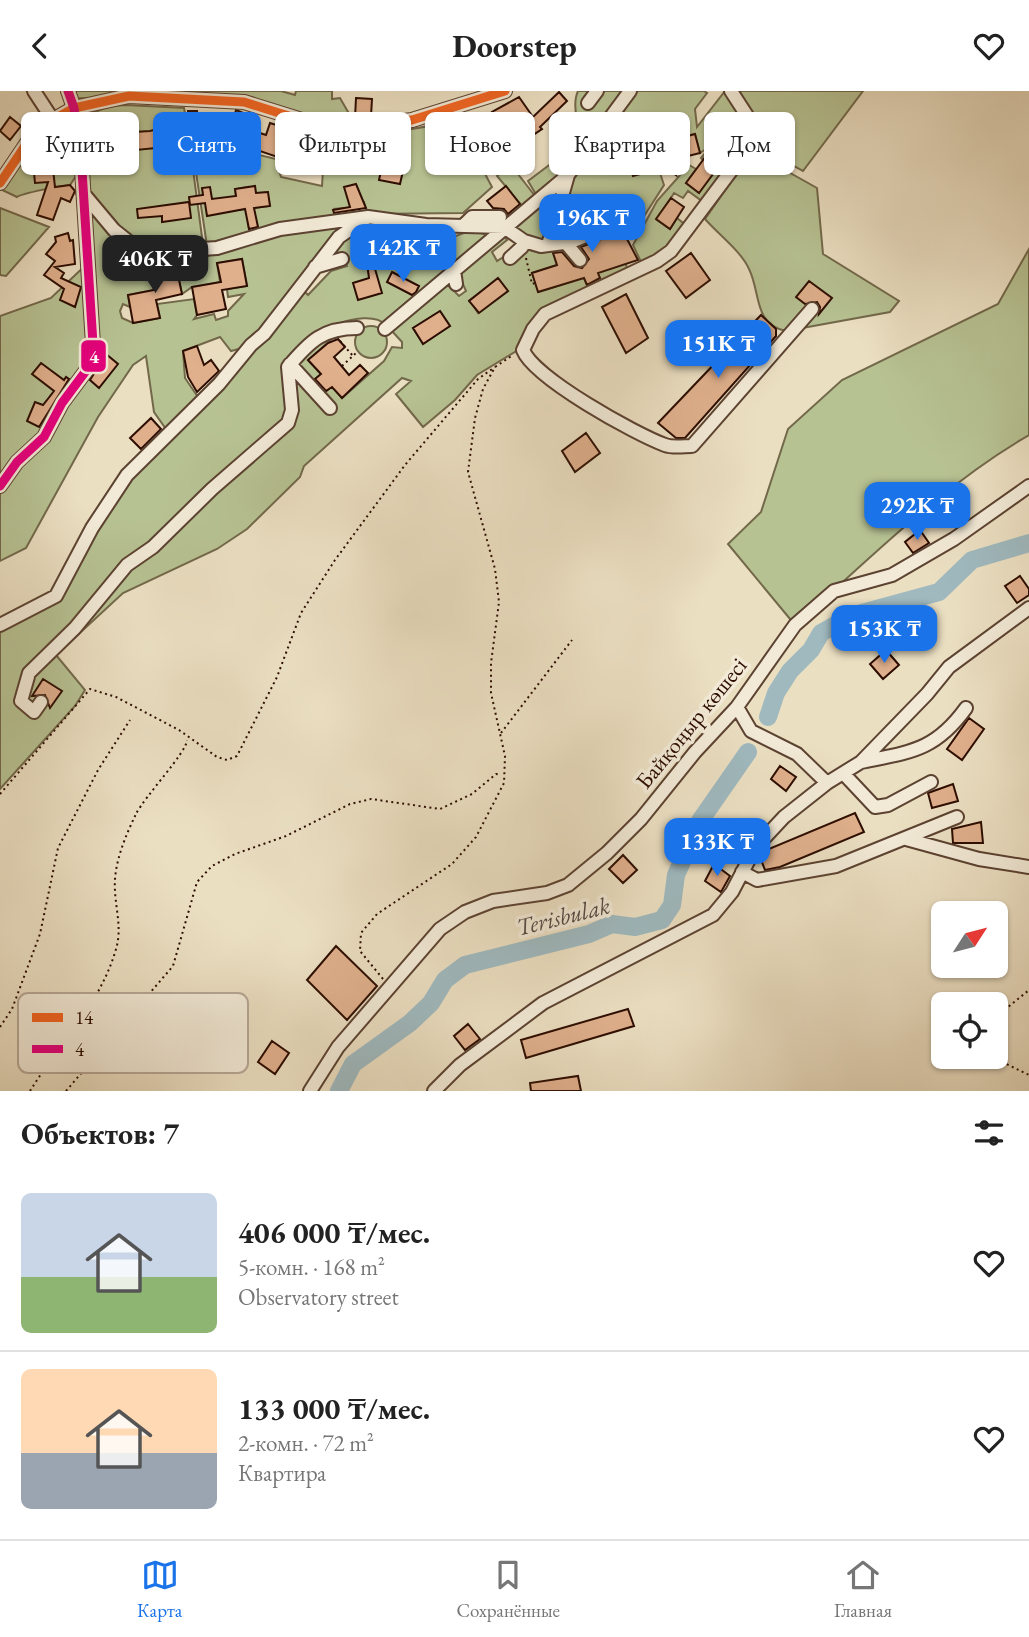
<!DOCTYPE html>
<html lang="ru">
<head>
<meta charset="utf-8">
<style>
	:root { --surface:#fff; --page:#f2f2f2; --text:#222; --muted:#767676; --line:#e0e0e0; --accent:#1a73e8 }
	body { margin:0; font-family:"EB Garamond",serif; background:var(--page); color:var(--text); height:100vh; display:flex; flex-direction:column; font-size:26px; white-space:nowrap }
	* { box-sizing:border-box; margin:0 }
	p { font-size:23px; color:var(--muted) }
	.icon { flex:none; width:38px; height:38px; fill:none; stroke:currentColor; stroke-width:2; stroke-linecap:round; stroke-linejoin:round }
	.map { position:relative; height:1000px; overflow:hidden }
	.sheet { display:flex; flex-direction:column; background:var(--surface); flex:1 }
	.sheet>* { flex:none }
	.guide { position:absolute; left:21px; top:21px; width:987px; height:63px; display:flex; gap:14px }
	.needle { width:46px; rotate:54deg }
	.fabs { position:absolute; left:931px; top:810px; display:grid; gap:14px }
	.fabs a { display:grid; place-items:center; width:77px; height:77px; border-radius:10px; background:var(--surface); box-shadow:0 2px 5px #0004; font-size:35px }
	.price { position:absolute; translate:-50% -60px; padding:0 16px; border-radius:14px; background:var(--accent); color:#fff; font-size:23px; line-height:46px; filter:drop-shadow(0 2px 4px #0008) }
	.price::after { content:''; position:absolute; left:50%; top:42px; width:21px; height:16px; margin-left:-10px; background:inherit; clip-path:polygon(0 0,100% 0,50% 100%) }
	.price.selected { background:#222; color:#fff }
	ul { padding:0; list-style:none }
	li { display:flex; align-items:center; gap:21px; height:175px; padding:0 21px }
	li+li { border-top:2px solid var(--line) }
	li span { display:grid; place-items:center; flex:none; width:196px; height:140px; border-radius:10px; color:#555 }
	li>.icon { margin-inline-start:auto }
	span .icon { width:84px; height:84px; fill:#fffc; stroke-width:1 }
	li b { font-size:30px }
	h2 { display:flex; justify-content:space-between; align-items:center; height:84px; padding:0 21px; font-size:30px }
	.chip { padding:0 24px; border-radius:10px; background:var(--surface); box-shadow:0 2px 5px #0004; font-size:24px; line-height:63px }
	.chip.selected { background:var(--accent); color:#fff }
	header { display:flex; justify-content:space-between; align-items:center; height:91px; padding:0 21px; background:var(--surface); font-size:32px; font-weight:700 }
	.dock { display:flex; justify-content:space-around; align-items:center; height:98px; border-top:2px solid var(--line); background:var(--surface); font-size:19px; color:var(--muted) }
	.dock a { display:grid; justify-items:center; gap:4px }
	.dock .selected { color:var(--accent) }
	.map>svg:first-child { display:block }
	.green { fill:#b7c293; stroke:#72684a; stroke-width:2; fill-rule:evenodd }
	.lines { fill:none; stroke-linecap:round; stroke-linejoin:round }
	.river { stroke:#9fb9bf; stroke-width:18 }
	.building { fill:#e0b08d; stroke:#2d0d01; stroke-width:2 }
	.minor-casing { stroke:#5c4231; stroke-width:16 }
	.path { stroke:#2d0d01; stroke-width:2; stroke-dasharray:2 3.5; stroke-linecap:butt }
	.minor { stroke:#f2ead7; stroke-width:12 }
	.bus-1-casing { stroke:#f2ead7; stroke-width:14 }
	.bus-2-casing { stroke:#f2ead7; stroke-width:14 }
	.bus-1 { stroke:#f26522; stroke-width:9 }
	.bus-2 { stroke:#e5007d; stroke-width:9 }
	.labels { text-anchor:middle; dominant-baseline:central; stroke-width:7; stroke-linejoin:round; paint-order:stroke }
	.street-label { font-size:23px; fill:#2d0d01; stroke:#f2ead7 }
	.water-label { font-size:24px; font-style:italic; fill:#554944; stroke:#f2ead7 }
	.key { fill:#f2ead7; stroke:#b7a897; stroke-width:2 }
	.key-label { font-size:19px; fill:#2d0d01 }
	.line-badge { stroke:#f2ead7; stroke-width:2.5 }
	.badge-label { font-size:19px; text-anchor:middle; font-weight:bold; fill:#fff }
</style>
</head>
<body>
<header><svg class="icon" aria-label="back" viewBox="0 0 24 24"><path d="M15 5l-7 7 7 7"/></svg>Doorstep<svg class="icon" aria-label="heart" viewBox="0 0 24 24"><path d="M12 20l-8-8c-3-5 5-10 8-4 3-6 11-1 8 4z"/></svg></header>
<div class="map">
<svg width="1029" height="1000" viewBox="0 0 1029 1000">
	<rect width="100%" height="100%" fill="#ebdfc2"/>
	<filter id="stains"><feTurbulence type="fractalNoise" baseFrequency=".00286" numOctaves="4"/><feColorMatrix values="0 0 0 0 .2 0 0 0 0 .09 0 0 0 0 .02 0 0 0 .5 -.17"/></filter>
	<radialGradient id="worn" r=".72"><stop offset=".6" stop-color="#630" stop-opacity="0"/><stop offset="1" stop-color="#630" stop-opacity=".3"/></radialGradient>
	<!-- green -->
	<path class="green" d="M74,0H281L295,4L296,0H332V8L340,7L355,33L307,28L244,8L77,7Z
		M578,0H704L707,2L695,18L697,36L725,0L752,42L706,113L688,100L683,107L674,102L657,129L670,138L677,127L688,136L680,147L642,173L633,154L657,110L689,74L696,78L686,92L699,101L716,79L712,76L716,67L709,61L703,69L701,67L712,54L700,62L695,43L679,47L683,66L675,81L651,55L664,94L641,130L623,119L611,124L606,117L595,113L572,123L578,142L568,146L562,135L548,154L525,147L508,135L579,79L603,50L612,58L623,47L603,32L588,56C579,43 571,15 578,0Z
		M732,0H863L803,80L775,65Z
		M126,14L184,17L187,33L188,29L202,27L200,43L228,46L242,60L276,68L281,86L322,95L324,62L333,57L341,59L340,65L346,66L348,52L321,43L323,38C374,46 416,39 466,27L482,54L504,45L511,52H519L518,70L502,71L483,79L492,96L463,122L367,123L364,111L354,113L356,125L345,128L343,117L334,118L335,129L290,134L259,143L256,130L248,132L250,144L207,155L190,41L176,42L178,57L190,56L202,146L188,148L189,157L147,159L152,161L153,167H176V160L185,159L186,165H206L234,159L239,150L249,148L250,151L281,142L280,138L355,131L336,147L294,205L303,199L308,204L331,180L347,175L344,163L328,167C330,154 352,134 365,131C373,129 385,132 394,133L390,147L447,165L453,146L472,139L490,145L386,234C366,213 295,245 293,271L330,241L335,245L308,269L321,283L310,292L321,305L332,295L342,307L384,270L392,256L402,257V251L391,239L448,194L459,205L466,200L458,182L467,171L502,143L507,149L492,161L497,170L513,160L516,165L527,158L540,162L553,160L557,174L532,182L539,201L573,190L572,186L581,182L579,175L598,168L603,180L625,171L628,180L602,194L597,182L592,184L590,178L582,182L589,199L537,226L529,235L518,259L477,284L455,309L423,336L396,303L411,290L402,287L304,375L300,386L247,438L217,458L123,502L56,564L85,599L75,615L0,698V534L56,505L92,437L128,384L219,293L250,255L231,260L220,246L183,260L185,287L200,309L166,338L154,321L146,265L133,274L98,326L26,457L0,470V225L51,207L88,172L94,237L96,238L84,46L105,37L98,22L84,25L110,15ZM248,96L249,103L267,101L270,115L238,119L235,98ZM242,168L247,195L227,198L228,206L244,203L228,220V225L216,229L214,223L194,228L197,224L194,208L157,213L160,227L133,232L122,227L120,220L123,213L130,216L128,204L154,199L150,180L176,175L182,203L192,196L220,191L217,172ZM499,188L508,200L478,222L470,209ZM440,220L450,235L423,252L413,237Z
		M66,28L72,36L80,79L70,94C60,95 23,102 17,106L0,98L44,43Z
		M757,54L776,74L817,97L823,163L899,210L890,221L786,240C753,233 761,202 749,178C741,160 718,143 705,128Z
		M560,66L569,78L537,105L528,90Z
		M511,74L535,105L522,115L497,85Z
		M0,117L49,136L6,185L0,184Z
		M1029,158V344C941,395 870,468 795,534L728,453L761,421L788,338L842,289L998,213Z
		M355 251a16 16 0 1 1 32 0a16 16 0 1 1-32 0Z"/>
	<g class="lines">
		<!-- river -->
		<path class="river" d="M768,626L776,602L790,580L811,559L821,542L851,525L939,501L972,469L1029,452
			M339,1000L353,973L410,932L431,912L445,889L465,874L589,843L612,833L635,836L662,829L672,814L676,784L700,730L748,661"/>
	</g>
	<!-- building -->
	<path class="building" d="M559,1L567,10L540,36L542,38L527,48L511,24L497,31L492,21L519,6L533,26Z
		M356,7L372,8L371,25L355,27Z
		M236,19L246,23L241,36L266,44L270,32L283,36L278,53L316,59L313,78L239,53L241,47L189,42L190,56L178,57L177,49L156,57L136,59L134,41L150,40L188,30V20H197V26L232,32Z
		M98,22L116,59L112,62L98,41L95,43L87,27Z
		M10,26L21,35L10,49L0,40Z
		M695,43L700,62L672,69L676,84L656,70L647,81L633,85L629,71L653,65L650,55Z
		M709,61L717,67L712,76L716,79L699,102L686,92Z
		M384,66L405,71L400,93L379,89Z
		M52,69L55,96L70,94L75,100L70,111L61,107L53,129L37,124L48,91L35,92L33,71Z
		M356,93L366,117L334,122L333,119L350,116L344,96Z
		M255,95L256,102L268,101L270,115L254,117L258,136L249,138L245,118L207,125L205,112L190,114L189,106L203,104L202,97L210,96L212,108L236,105L235,98Z
		M506,95L520,113L508,123L504,118L493,117L487,110Z
		M671,107L684,116L670,138L656,128Z
		M189,111L191,127L162,131V125L138,127L137,118Z
		M606,117L611,124L623,119L626,126L630,125L634,145L627,148L638,169L598,182L600,187L587,194L584,187L538,201L532,182L557,174L553,162L562,161L574,175L582,177L589,168L581,156L616,142L610,127L577,139L573,130Z
		M393,138L444,143L453,146L448,165L424,158L418,177L410,174L416,155L390,147Z
		M68,142L70,150L73,149L75,173L55,176L64,182L61,187L81,196L75,216L60,209L64,198L44,184L55,170L46,163L56,151L55,146Z
		M691,162L710,189L686,207L666,180Z
		M371,164L382,202L358,209L353,192L369,187L366,165Z
		M242,168L247,195L222,199L226,218L197,224L192,196L221,191L217,172Z
		M176,175L182,203L156,209L160,227L133,232L128,204L154,199L150,180Z
		M392,181L419,195L416,201L412,204L387,191Z
		M498,187L508,200L479,222L469,210Z
		M809,190L832,207L819,223L820,216L817,211L805,213L796,206Z
		M626,203L648,247L626,262L602,216Z
		M440,220L450,235L423,253L413,237Z
		M761,224L776,238V245L685,347H676L658,332Z
		M338,248L345,256L334,266L349,284L360,274L368,282L342,307L332,296L326,300L315,288L321,283L308,269L328,252Z
		M197,255L204,274L211,269L219,280L197,301L188,286L183,260Z
		M106,263L118,273L99,297L90,289Z
		M41,272L64,289L66,286L69,288L39,336L27,330L35,311L43,314L54,300L32,283Z
		M151,327L161,338L141,358L130,347Z
		M586,342L600,362L575,381L562,360Z
		M952,408L965,423L951,435L938,420Z
		M920,439L929,452L913,462L905,451Z
		M1020,485L1029,498V504L1017,512L1005,495Z
		M886,559L899,574L883,588L870,573Z
		M43,588L62,600L50,617L45,604L32,605Z
		M969,627L984,638L962,669L947,658Z
		M780,675L796,686L786,700L771,688Z
		M953,693L958,710L932,717L928,702Z
		M855,722L864,741L780,776L765,779L760,766L764,760Z
		M981,731L983,752H953L952,738Z
		M623,764L637,779L623,792L609,778Z
		M714,773L730,785L721,801L705,790Z
		M336,855L377,895L347,929L307,889Z
		M628,918L634,935L526,967L521,949Z
		M468,933L480,948L465,959L454,945Z
		M272,950L289,962L275,983L258,971Z
		M578,985L581,1000H531L530,992Z"/>
	<g class="lines">
		<defs>
			<path id="minor" d="M34,0L53,29
				M731,0L755,37V48L671,160L657,170L545,223L533,238L523,259C534,287 635,343 665,354C673,357 684,355 692,355L812,218
				M588,12L597,0
				M0,92L27,52L53,29L74,17L129,5L244,11L308,31L350,37L412,29L505,0
				M83,102L114,139L143,162L217,157L280,138L368,126L426,134L504,136L524,150L541,155L571,151L598,140
				M465,133L472,126H500
				M565,151L580,169
				M548,154L568,84
				M510,167L522,156L524,150
				M315,176L342,168
				M454,179L456,193
				M385,238L568,84L630,0
				M290,273L330,317
				M0,395L17,371L44,346L62,312L94,269L82,79L74,17L68,0
				M0,534L56,505L92,437L127,384L219,293L251,254L264,243L339,146L368,126
				M41,611L34,621L21,610L29,582L75,537L127,474L153,456L212,398L288,332L292,319L288,276C310,250 323,237 357,237
				M737,616L751,640L797,663L827,692
				M861,671C910,661 935,660 966,617
				M843,682L875,716L888,714L931,691
				M906,748L979,768L1029,776
				M742,781L757,789L836,775L957,726
				M310,1000L338,956L440,838L465,821L493,810L547,802L568,794L607,762L641,728L695,661L737,616L795,534L834,500L892,484L954,448L1029,395
				M434,1000L460,974L543,912L713,824L732,801L755,757L784,726L827,692L861,671L927,603L949,576L1029,517"/>
		</defs>
		<!-- minor casing -->
		<use href="#minor" class="minor-casing"/>
		<!-- path -->
		<path class="path" d="M526,167L532,193L535,192
			M340,250L353,265
			M342,275L356,262
			M501,642L572,549
			M0,703L90,598L116,606L179,639L217,666L227,669L237,665L277,586L301,522L335,469L405,374L478,288L495,276
			M383,888L360,860L361,842L377,823L452,773L476,746L504,692L505,665L491,602V572L499,511L495,478L468,381L475,327L483,298L495,276L513,264
			M996,926L1029,899
			M0,936L12,918L40,843L58,757L98,679L130,629
			M992,966L1029,984
			M30,1000C59,953 101,912 116,858C122,838 116,820 115,800C113,774 125,746 136,723C145,705 187,661 187,649
			M66,1000L173,875L197,791L212,775L235,763L286,745L350,713L371,708L440,718L472,703L496,683L501,684"/>
		<!-- minor -->
		<use href="#minor" class="minor"/>
		<defs>
			<path id="bus-1" d="M0,92L27,52L53,29L74,17L129,5L244,11L308,31L350,37L412,29L505,0"/>
			<path id="bus-2" d="M0,395L17,371L44,346L62,312L94,269L82,79L74,17L68,0"/>
		</defs>
		<!-- bus-1 casing -->
		<use href="#bus-1" class="bus-1-casing"/>
		<!-- bus-2 casing -->
		<use href="#bus-2" class="bus-2-casing"/>
		<!-- bus-1 -->
		<use href="#bus-1" class="bus-1"/>
		<!-- bus-2 -->
		<use href="#bus-2" class="bus-2"/>
	</g>
	<g class="labels">
		<!-- street labels -->
		<g class="street-label">
			<text transform="translate(691 632) rotate(-51)">Байқоңыр көшесі</text>
		</g>
		<!-- water labels -->
		<g class="water-label">
			<text transform="translate(563 825) rotate(-14)">Terisbulak</text>
		</g>
	</g>
	<!-- legend -->
	<rect x="18" y="902" width="230" height="80" rx="10" class="key"/>
	<rect x="32" y="922" width="31" height="9" fill="#f26522"/>
	<rect x="32" y="954" width="31" height="8" fill="#e5007d"/>
	<g class="key-label">
		<text x="75" y="933">14</text>
		<text x="75" y="965">4</text>
	</g>
	<rect class="line-badge" x="80" y="248" width="27" height="34" rx="7" fill="#e5007d"/>
	<g class="badge-label">
		<text x="94" y="272">4</text>
	</g>
	<rect width="100%" height="100%" filter="url(#stains)"/>
	<rect width="100%" height="100%" fill="url(#worn)"/>
</svg>
<div class="fabs">
<a><svg class="needle" viewBox="-14 -14 28 28"><path d="M0-13l5 13h-10z" fill="#e53935"/><path d="M0 13l5-13h-10z" fill="#767676"/></svg></a>
<a><svg class="icon" aria-label="locate" viewBox="0 0 24 24"><circle cx="12" cy="12" r="6"/><path d="M12 2v4M12 18v4M2 12h4M18 12h4"/></svg></a>
</div>
<b class="price" style="left:592px;top:163px">196K ₸</b>
<b class="price" style="left:403px;top:193px">142K ₸</b>
<b class="price selected" style="left:155px;top:204px">406K ₸</b>
<b class="price" style="left:718px;top:289px">151K ₸</b>
<b class="price" style="left:917px;top:451px">292K ₸</b>
<b class="price" style="left:884px;top:574px">153K ₸</b>
<b class="price" style="left:717px;top:787px">133K ₸</b>
<div class="guide">
<a class="chip">Купить</a>
<a class="chip selected">Снять</a>
<a class="chip">Фильтры</a>
<a class="chip">Новое</a>
<a class="chip">Квартира</a>
<a class="chip">Дом</a>
</div>
</div>
<section class="sheet">
<h2>Объектов: 7<svg class="icon" aria-label="filters" viewBox="0 0 24 24"><path d="M4 7h16M4 17h16"/><circle cx="9" cy="7" r="2"/><circle cx="15" cy="17" r="2"/></svg></h2>
<ul>
<li><span style="background:linear-gradient(#c9d6e8 60%,#8fb573 0)"><svg class="icon" aria-label="home" viewBox="0 0 24 24"><path d="M3 11l9-7 9 7M6 9v11h12V9"/></svg></span><div><b>406 000 ₸/мес.</b><p>5-комн. · 168 m²</p><p>Observatory street</p></div><svg class="icon" aria-label="heart" viewBox="0 0 24 24"><path d="M12 20l-8-8c-3-5 5-10 8-4 3-6 11-1 8 4z"/></svg></li>
<li><span style="background:linear-gradient(#ffd9b3 60%,#9aa5b1 0)"><svg class="icon" aria-label="home" viewBox="0 0 24 24"><path d="M3 11l9-7 9 7M6 9v11h12V9"/></svg></span><div><b>133 000 ₸/мес.</b><p>2-комн. · 72 m²</p><p>Квартира</p></div><svg class="icon" aria-label="heart" viewBox="0 0 24 24"><path d="M12 20l-8-8c-3-5 5-10 8-4 3-6 11-1 8 4z"/></svg></li>
</ul>
</section>
<nav class="dock">
<a class="selected"><svg class="icon" aria-label="map" viewBox="0 0 24 24"><path d="M3 6l6-2 6 2 6-2v14l-6 2-6-2-6 2zM9 4v14M15 6v14"/></svg>Карта</a>
<a><svg class="icon" aria-label="saved" viewBox="0 0 24 24"><path d="M7 4h10v16l-5-4-5 4z"/></svg>Сохранённые</a>
<a><svg class="icon" aria-label="home" viewBox="0 0 24 24"><path d="M3 11l9-7 9 7M6 9v11h12V9"/></svg>Главная</a>
</nav>
</body>
</html>
